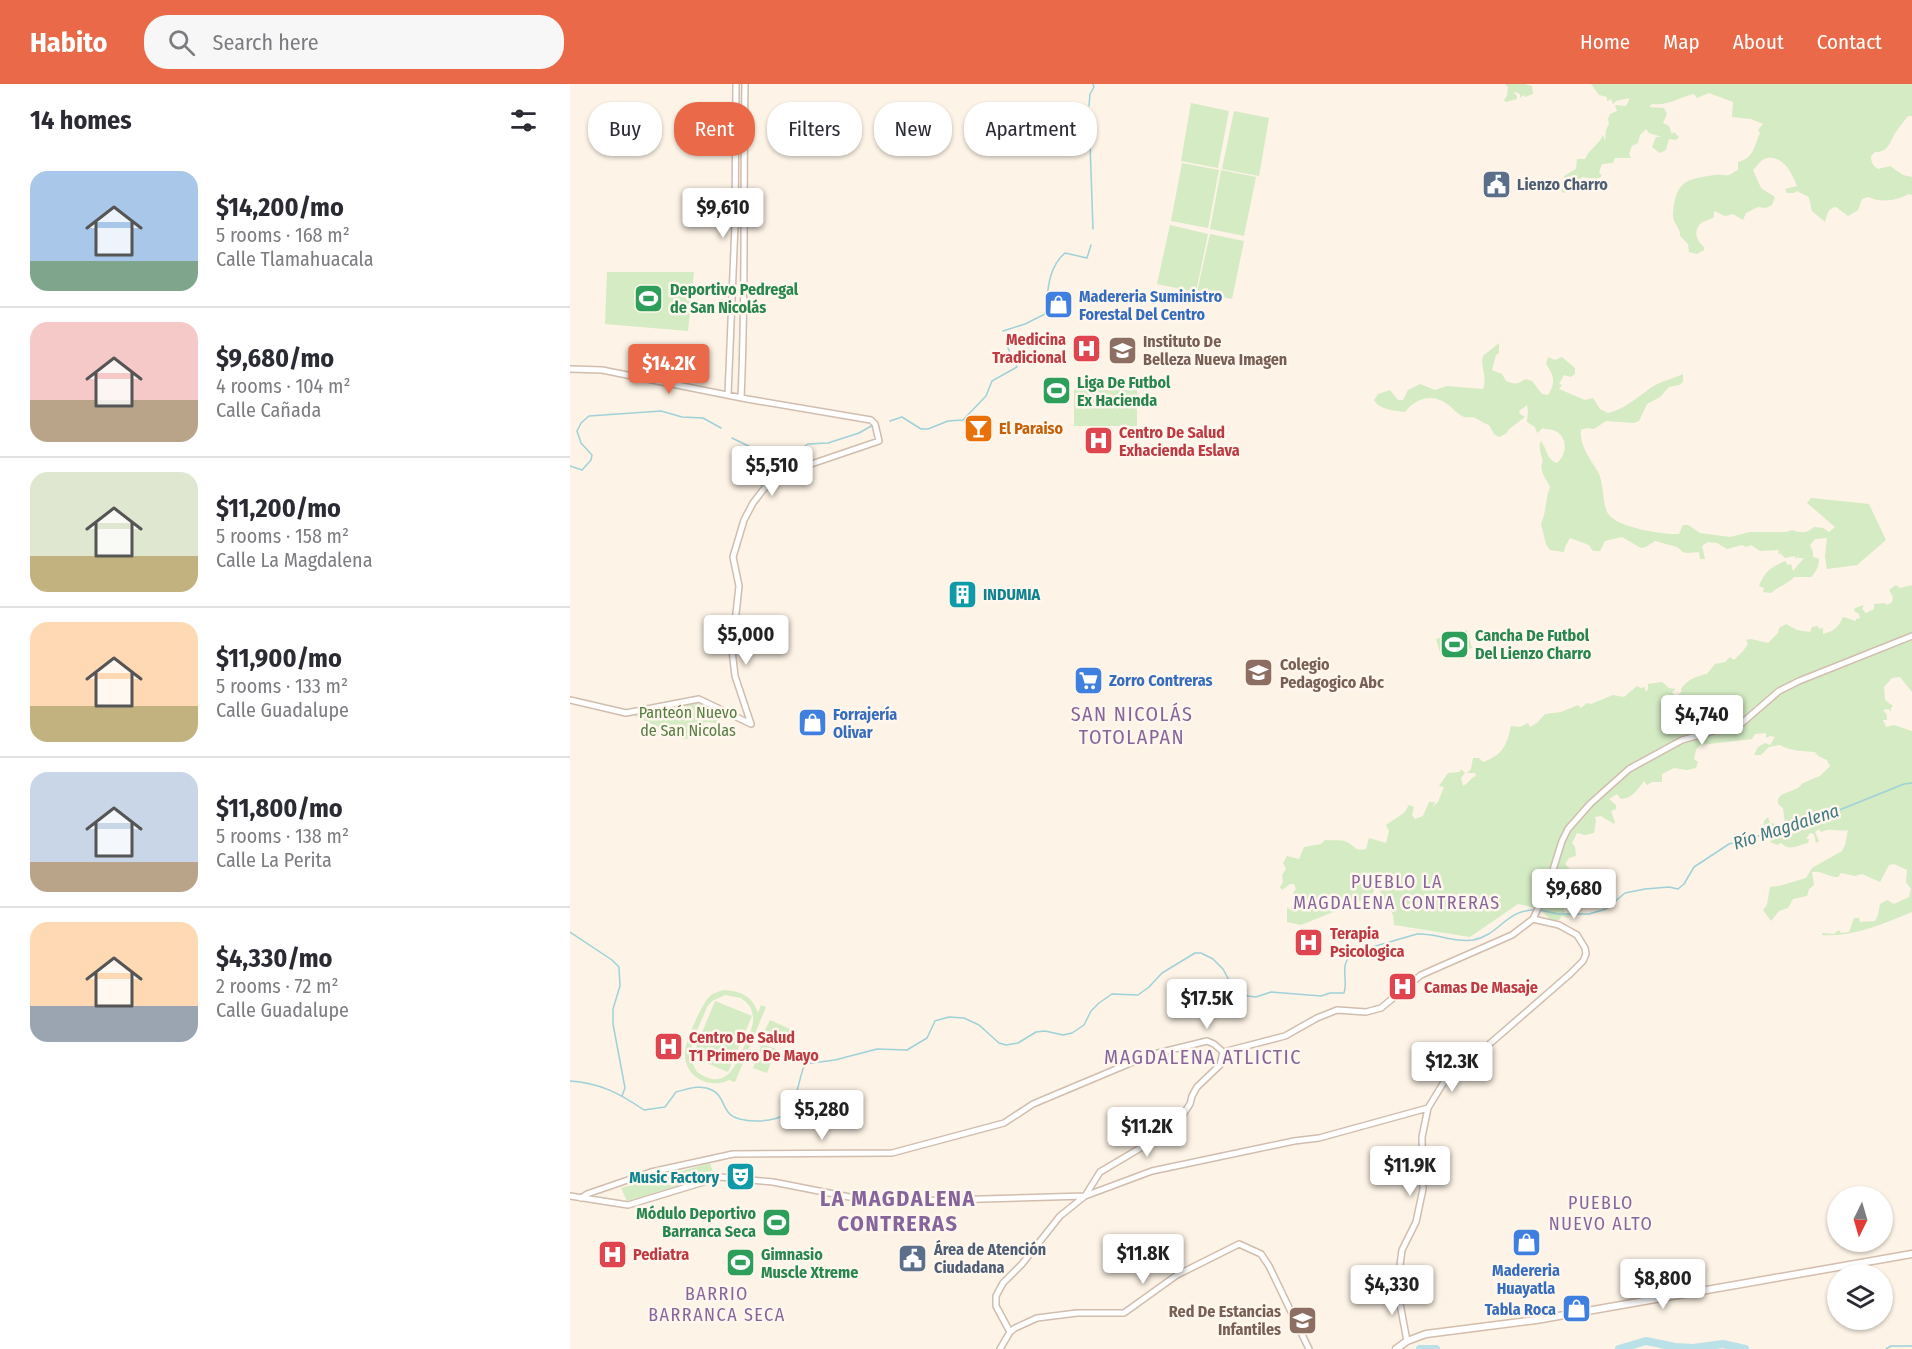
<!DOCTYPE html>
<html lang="en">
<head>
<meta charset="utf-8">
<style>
	:root { --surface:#fff; --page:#f7f7f7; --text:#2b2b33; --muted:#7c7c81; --line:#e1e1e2; --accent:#e96948 }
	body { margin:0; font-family:"Fira Sans Condensed",sans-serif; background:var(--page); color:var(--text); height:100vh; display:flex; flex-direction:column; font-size:22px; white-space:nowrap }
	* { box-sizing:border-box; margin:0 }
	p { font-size:20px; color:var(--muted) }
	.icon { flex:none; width:33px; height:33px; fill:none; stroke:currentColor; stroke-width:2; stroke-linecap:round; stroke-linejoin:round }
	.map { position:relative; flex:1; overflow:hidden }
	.panel { display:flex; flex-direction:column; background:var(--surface); width:570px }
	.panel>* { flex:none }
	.top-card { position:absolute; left:18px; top:18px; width:570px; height:54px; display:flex; gap:12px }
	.needle { width:39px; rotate:185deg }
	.buttons { position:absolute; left:1257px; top:1102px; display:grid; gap:12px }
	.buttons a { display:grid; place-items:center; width:66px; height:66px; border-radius:50%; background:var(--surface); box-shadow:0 2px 4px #0004; font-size:30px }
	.price { position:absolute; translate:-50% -51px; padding:0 14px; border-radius:6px; background:#fff; color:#222; font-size:20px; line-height:39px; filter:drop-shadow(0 2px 3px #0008) }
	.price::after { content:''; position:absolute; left:50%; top:36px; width:18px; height:14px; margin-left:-9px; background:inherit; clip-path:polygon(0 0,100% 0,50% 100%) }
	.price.on { background:var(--accent); color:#fff }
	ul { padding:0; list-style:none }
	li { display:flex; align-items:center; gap:18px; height:150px; padding:0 30px }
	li+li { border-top:2px solid var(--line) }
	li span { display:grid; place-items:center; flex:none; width:168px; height:120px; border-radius:18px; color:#555 }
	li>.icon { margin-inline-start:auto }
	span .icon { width:72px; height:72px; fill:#fffc; stroke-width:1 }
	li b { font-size:26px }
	h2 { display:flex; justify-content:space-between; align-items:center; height:72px; padding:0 30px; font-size:26px }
	.pill { padding:0 21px; border-radius:24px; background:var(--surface); box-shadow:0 2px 4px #0004; font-size:21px; line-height:54px }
	.pill.on { background:var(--accent); color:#fff }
	header { display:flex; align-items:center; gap:36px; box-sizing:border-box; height:84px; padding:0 30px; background:var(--accent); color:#fff }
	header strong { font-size:28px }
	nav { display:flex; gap:33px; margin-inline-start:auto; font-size:21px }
	.search { width:420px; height:54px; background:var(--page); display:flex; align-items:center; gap:15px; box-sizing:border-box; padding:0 21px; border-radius:24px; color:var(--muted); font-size:22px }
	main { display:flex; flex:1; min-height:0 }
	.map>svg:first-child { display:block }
	.green { fill:#d4ebc4; fill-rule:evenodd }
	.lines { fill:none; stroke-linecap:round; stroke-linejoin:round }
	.stream { stroke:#9fd1d9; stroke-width:1.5 }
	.river { stroke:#b9e1e7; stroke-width:8 }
	.tertiary-casing { stroke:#d1bdae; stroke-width:8 }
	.secondary-casing { stroke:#d4bdac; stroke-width:9 }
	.tertiary { stroke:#fff; stroke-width:5 }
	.secondary { stroke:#fff; stroke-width:6 }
	.labels { text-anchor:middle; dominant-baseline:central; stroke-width:5; stroke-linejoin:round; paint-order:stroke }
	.service-label { font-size:16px; font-weight:bold; fill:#4e5e75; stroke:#fff7ed; text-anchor:start }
	.leisure-label { font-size:16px; font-weight:bold; fill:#27864d; stroke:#fff7ed; text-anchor:start }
	.shop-label { font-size:16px; font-weight:bold; fill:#366cbe; stroke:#fff7ed; text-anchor:start }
	.health-label { font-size:16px; font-weight:bold; fill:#be3a42; stroke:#fff7ed; text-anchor:start }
	.education-label { font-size:16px; font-weight:bold; fill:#785e54; stroke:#fff7ed; text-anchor:start }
	.food-label { font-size:16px; font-weight:bold; fill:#c56008; stroke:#fff7ed; text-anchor:start }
	.culture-label { font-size:16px; font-weight:bold; fill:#0d838f; stroke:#fff7ed; text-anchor:start }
	.park-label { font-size:16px; fill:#547d42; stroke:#fff7ed }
	.water-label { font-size:18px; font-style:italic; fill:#3f7a83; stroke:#fff7ed }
	.neighbourhood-label { font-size:18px; letter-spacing:1.5px; fill:#87659b; stroke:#fff7ed }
	.quarter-label { font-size:20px; letter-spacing:1.5px; fill:#87659b; stroke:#fff7ed }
	.district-label { font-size:22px; font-weight:bold; letter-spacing:1.5px; fill:#87659b; stroke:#fff7ed }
</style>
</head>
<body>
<header>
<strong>Habito</strong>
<div class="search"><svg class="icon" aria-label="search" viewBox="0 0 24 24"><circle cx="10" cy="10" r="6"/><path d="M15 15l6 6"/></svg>Search here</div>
<nav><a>Home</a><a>Map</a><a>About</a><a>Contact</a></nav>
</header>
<main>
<section class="panel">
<h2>14 homes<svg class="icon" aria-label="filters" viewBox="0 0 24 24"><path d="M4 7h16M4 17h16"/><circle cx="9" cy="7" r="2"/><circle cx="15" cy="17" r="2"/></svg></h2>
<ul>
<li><span style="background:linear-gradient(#a9c7e8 75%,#7fa58c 0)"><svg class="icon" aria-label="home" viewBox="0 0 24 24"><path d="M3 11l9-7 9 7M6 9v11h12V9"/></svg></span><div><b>$14,200/mo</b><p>5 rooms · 168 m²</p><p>Calle Tlamahuacala</p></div></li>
<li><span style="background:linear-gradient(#f6c9c9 65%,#b9a48a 0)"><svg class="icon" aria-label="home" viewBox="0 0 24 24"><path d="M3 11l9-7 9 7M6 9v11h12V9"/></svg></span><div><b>$9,680/mo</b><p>4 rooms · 104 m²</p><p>Calle Cañada</p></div></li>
<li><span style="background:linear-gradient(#dfe7d0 70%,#c2b280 0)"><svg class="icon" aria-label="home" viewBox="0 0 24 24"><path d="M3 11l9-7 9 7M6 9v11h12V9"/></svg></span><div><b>$11,200/mo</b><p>5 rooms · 158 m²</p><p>Calle La Magdalena</p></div></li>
<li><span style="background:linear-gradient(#ffd9b3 70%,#c2b280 0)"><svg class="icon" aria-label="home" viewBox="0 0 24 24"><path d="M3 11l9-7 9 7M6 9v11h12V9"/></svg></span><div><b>$11,900/mo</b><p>5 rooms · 133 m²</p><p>Calle Guadalupe</p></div></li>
<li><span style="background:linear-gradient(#c9d6e8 75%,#b9a48a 0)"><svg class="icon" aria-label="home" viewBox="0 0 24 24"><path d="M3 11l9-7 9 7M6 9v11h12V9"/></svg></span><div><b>$11,800/mo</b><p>5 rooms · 138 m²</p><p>Calle La Perita</p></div></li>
<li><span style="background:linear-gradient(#ffd9b3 70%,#9aa5b1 0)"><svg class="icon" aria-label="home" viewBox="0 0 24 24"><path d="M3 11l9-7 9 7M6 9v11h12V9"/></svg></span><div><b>$4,330/mo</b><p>2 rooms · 72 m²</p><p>Calle Guadalupe</p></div></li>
</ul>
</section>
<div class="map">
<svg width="1342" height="1265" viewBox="0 0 1342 1265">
	<rect width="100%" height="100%" fill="#fdf3e6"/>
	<!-- green -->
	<path class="green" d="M935,0H954L962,2L963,10L955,13L953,11L950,14V10L945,8L944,9L947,12V15L936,18L934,16L937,12L938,3Z
		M1021,0H1342V32H1338C1334,37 1326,47 1323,53C1318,62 1317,68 1305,68L1301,72C1301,78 1303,82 1308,85L1320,82L1333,91L1342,93V111L1339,110C1326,117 1312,119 1298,113L1292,115L1288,126L1278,132L1266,123C1258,124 1257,130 1255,138L1242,127C1237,108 1243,116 1227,107L1224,109H1217L1215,105L1227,102C1222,89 1213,71 1197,74C1190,75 1187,83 1183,86L1191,104L1205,113L1202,121L1196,124L1188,123L1176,129L1173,136L1163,130L1155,132L1144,127V133C1140,136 1133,137 1130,140C1123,148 1127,157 1134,163V166L1127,170L1119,168L1118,160L1110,152C1111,144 1103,140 1103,131C1105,97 1116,95 1145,91C1150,90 1156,92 1159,91C1162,90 1165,87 1168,86V78C1184,74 1184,63 1190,49L1188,46L1193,40L1181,35L1162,33L1163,18L1139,9L1127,14L1124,10C1109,13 1099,22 1082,20L1079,23L1094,24L1097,30L1093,39L1099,42L1102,50L1104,48L1109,53L1106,56L1099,55L1096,66L1090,69L1082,63L1086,53H1092L1079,49L1076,45L1070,51L1068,59L1062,62L1059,70L1061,74H1045L1043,79L1032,80L1029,88L1032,92L1027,95L1012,93C1005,99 1002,107 993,109L991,106L995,101L994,92L1006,85L1007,75H1015C1019,65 1029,61 1033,51L1035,57L1036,46L1039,40L1038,35L1040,30L1047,27L1045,21L1056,22L1059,16V14L1046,17L1043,20L1041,15L1037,17V13L1029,11Z
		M621,19L659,27L648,84L611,77Z
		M664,27L699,34L689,92L652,85Z
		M612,79L649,86L638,144L601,137Z
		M651,86L686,93L674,152L640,145Z
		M600,141L638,150L626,208L587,200Z
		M640,150L674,157L662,215L627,208Z
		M37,188H124L118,247L35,240Z
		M929,259V269L926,271L922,286L932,290L936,297C943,300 948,301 955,295L962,297L972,310L978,311C986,299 984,291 976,280L978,273L985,276L992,273L1005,284V290L1001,293L994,291L989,300L992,301L989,305L1015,316L1023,314L1030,325L1038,329C1055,325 1068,313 1082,303C1091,297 1103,295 1113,290V298L1109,301L1099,303L1090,313L1077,320L1069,337L1064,339L1036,337L1024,345L1016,344L1011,346C1009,361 1020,375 1028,388C1034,399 1032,416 1037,428C1043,443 1093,451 1109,450L1113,441H1118L1130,449L1160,453L1180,448H1217L1222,446C1231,449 1236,450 1244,443L1253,444L1259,448L1265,443L1237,419L1241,414L1299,420L1316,456L1287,481L1257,485L1255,472L1257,454L1245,455L1240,461L1243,468V473L1249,475C1249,482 1246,488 1241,493H1224C1217,501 1208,502 1201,509L1193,508L1194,504L1189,502C1196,486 1199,485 1215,477L1218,481L1221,480L1223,487L1234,474H1228L1227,470V475L1224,472L1215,474L1210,469L1208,471L1209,466L1190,467L1181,461L1176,463L1172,461L1157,465L1147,459L1138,458L1132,462L1135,475H1130L1129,468L1117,469L1113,468L1107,463L1085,457L1076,463L1071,464L1052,453L1035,457L1030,467H1023L1019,461L1000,454L995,463L994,468L980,466L976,460L971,440C977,426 975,416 980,403C976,394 968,386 973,377C971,371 968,362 971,357C977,365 976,375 987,379C998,370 998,351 983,346C980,345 976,346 973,344L967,349L965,343L957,338L958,327L957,321L949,327L950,330L955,333L938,346L937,349L929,353L924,350L919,341C912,339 908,334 902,333C899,333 895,334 892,332C887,330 882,323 877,320C862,309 846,314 835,328C825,327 808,325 804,316L808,310L820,306L828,316H833L838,306L850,300L865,306L877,302L913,305C918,294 910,283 913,272Z
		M504,306H567V342H504Z
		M1326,501L1330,504L1342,501V608L1330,593L1322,594L1314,603L1315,616L1323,622L1321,624V628L1319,625L1313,626L1317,631V636H1313L1316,643L1324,641L1342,647V828C1313,840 1284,853 1252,851V849L1264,850L1269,846L1271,849L1279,848L1284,834H1289L1290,838L1305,837L1308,831L1310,820L1317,816L1324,820L1339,813L1341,805L1336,798L1337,786L1324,780L1319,781L1310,798L1292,790L1285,792L1271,789L1268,793C1258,793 1252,786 1242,788L1244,801L1239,805L1237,812L1223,815L1218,824L1209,827L1201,837L1193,826L1197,821L1200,803L1209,802L1236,794L1242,784L1272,767L1275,761L1278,746C1269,748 1260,743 1251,748L1249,745L1245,748L1249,757L1246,759L1244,750L1240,749L1236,755H1239L1238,759C1228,761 1220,768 1211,759L1207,761L1200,758V752L1193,748L1194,737L1198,733L1200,739L1213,741L1216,749L1221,748V741L1218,737L1215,740L1213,724L1208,720V715L1211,711L1228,704L1233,699L1250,692L1260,682L1257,676L1248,672L1245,668C1233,667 1220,667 1210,661L1199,663L1191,671H1184L1188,663L1195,659L1200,661L1205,653L1200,652L1196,654V649L1185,650L1182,655L1130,661L1126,666L1124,675L1128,678L1126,684L1117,686L1104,684L1092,690V698H1082L1077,701L1074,697C1068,705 1062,715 1051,715L1047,710L1039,715L1046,721V725L1041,727L1045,738L1044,740L1031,732L1025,733L1026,736L1024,749L1015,751L1007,749L1002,759L1005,763L1006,772L999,774L995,780L1010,795L1024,796L1027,799C1020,809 1006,806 1000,817L997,815L1000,813L997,812L994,818L987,815L985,818L994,824L995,830L1000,832L998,834L992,832L989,836L982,837L970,825L948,820L900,853L824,841L823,831L806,800L803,809L798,814L731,841L717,838V823L721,826L728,822L726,819L729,816L725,814L723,809L726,805L724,800H720L712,806L710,803L713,798L712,791L716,785L713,779L717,772L729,775L734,763L751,760L755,756C761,757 772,755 777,758C785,762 785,768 796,765L799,754L816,759L819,747L816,741L834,729L839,721L844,723L842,731L845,735L853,732L859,718H865L862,723L868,718L874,703L869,702L878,689L890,688L891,685L895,689L891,694L893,702C899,699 900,694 906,692L905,689H897L901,685L903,674H909L913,678C933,671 937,661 941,642L950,643L958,639L960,643L967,639L975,630L991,628L1008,621L1011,624L1017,619L1021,620L1043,611L1054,613L1067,602L1071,604L1075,603V607L1078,606V600L1092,598L1099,604L1106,605L1102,608L1106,613L1112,607L1111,605C1117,596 1126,592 1137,590L1145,580L1155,578L1160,573L1164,576L1173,567L1178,560L1176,556L1181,555L1198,559L1208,549L1209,544L1216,540L1227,546L1240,548L1242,543L1248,542L1249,545L1253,544V550C1264,547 1268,544 1273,533L1286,537V535L1290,534L1289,530L1284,527L1285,524L1294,521L1292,525L1296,529L1304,525V520L1314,519L1317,521L1322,518L1323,513L1319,506Z
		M897,546L902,564L871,572L866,555Z
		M128,619L145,625L147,639L134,638L137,653L113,655L63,631Z
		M153,906C170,907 182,911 188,929L191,921L196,923L165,998L159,996C138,1006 113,992 115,967C116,956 132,919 140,912C143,909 149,908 153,906ZM155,911L171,914C176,918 181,922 182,928C186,940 179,950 175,960C165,983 156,1008 127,988C113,967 129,944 137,923L142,917Z
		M145,917L182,932L158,988L122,973Z
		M200,936L220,945L215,955L195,946Z
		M192,960L206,965L197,989L183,984Z
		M140,1079L144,1091L57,1117L51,1104Z"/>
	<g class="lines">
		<!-- stream -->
		<path class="stream" d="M519,22L520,10L524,3L523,0
			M519,30L523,145
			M433,247L455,240L475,230C478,209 477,184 495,169L517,174L521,161
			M320,337L332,333L351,345H358L378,337L393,336L416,312L422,297L447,283L436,260
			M162,354L191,368L198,369L204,364L229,366L238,360L258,359L289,349L303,341
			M0,382L12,386L21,376L22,371L11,359L7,347L11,339L19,332L91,327L112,333L133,334L151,344
			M970,826L988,830H1019L1036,825L1055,809L1075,805L1099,803L1108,805L1114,800L1124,783L1159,760L1237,739L1334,700L1342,699
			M0,848L42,876L49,883L50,902L43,925V940L55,1004L52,1012
			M0,997C30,999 49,1009 74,1026L95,1023L106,1008C118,1005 131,1000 142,1006C152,1011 152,1020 158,1028C167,1041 208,1039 218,1028C227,1018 229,992 235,980L265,976L307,965L337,966L357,954L365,937L379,933L394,934L409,941L429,959L436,961L448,959L466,948L475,947L493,951L502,949L514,941L521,927L529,919L542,910L568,911L579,903L592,889L625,869H631L643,875L653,885L661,900L669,908L678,912L686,913L701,908L751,912L760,909H774C779,894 767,880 785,868L847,850C866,849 884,859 903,856C930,851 935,826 965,826
			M1316,1265L1321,1262H1342"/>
		<!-- river -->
		<path class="river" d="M850,1265H866
			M1049,1265L1076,1257L1105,1263L1123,1264L1153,1260L1175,1265"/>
		<defs>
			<path id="tertiary" d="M0,285L32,286L177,315L301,336L305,340L309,357L203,393L183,419L174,436L163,473L169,502L162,566L165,592L181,640
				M158,311L165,141L166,0
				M171,314C176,209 173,104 175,0
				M0,616L56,629L129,615L181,640
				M653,968L715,952L747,934L767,926L796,928L811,924L851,891L942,851L963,835L977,805L992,757L998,745L1020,720L1059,685L1112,656L1172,639L1209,607L1229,597L1342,552
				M0,1112L58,1121L150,1093L203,1098L305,1118L515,1112L582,1087L724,1057L749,1054L858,1024
				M11,1114L17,1110L81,1088L163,1070L322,1069L434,1039L463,1020L563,978L588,969L637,957L644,960L653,968
				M440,1248L426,1222V1212L433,1199L452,1180L490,1132L515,1112L530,1088L589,1053L612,1032L620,1020L622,1012L627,1003L650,981L653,968
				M837,1257L827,1204L832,1166L846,1138L853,1105L852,1053L858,1024L885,980L916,963L1000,890L1013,877L1016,870L1015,864L1007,851L989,841L963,835
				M430,1265L440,1248L445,1244L467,1234L507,1229H554L607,1191L669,1160L691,1170L699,1182L739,1265"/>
			<path id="secondary" d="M826,1265L837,1257L856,1250L966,1236L1342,1170"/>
		</defs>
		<!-- tertiary casing -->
		<use href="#tertiary" class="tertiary-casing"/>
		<!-- secondary casing -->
		<use href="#secondary" class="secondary-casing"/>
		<!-- tertiary -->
		<use href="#tertiary" class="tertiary"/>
		<!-- secondary -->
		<use href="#secondary" class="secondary"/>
	</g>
	<!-- icons -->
	<defs>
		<symbol id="civic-square" viewBox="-11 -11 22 22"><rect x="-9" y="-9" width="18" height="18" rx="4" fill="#5c6f8a" stroke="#fff7ed"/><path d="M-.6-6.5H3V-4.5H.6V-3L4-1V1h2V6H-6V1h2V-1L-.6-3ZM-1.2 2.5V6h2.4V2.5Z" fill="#fff"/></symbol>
		<symbol id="stadium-square" viewBox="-11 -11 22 22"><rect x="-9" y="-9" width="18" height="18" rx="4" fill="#2e9e5b" stroke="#fff7ed"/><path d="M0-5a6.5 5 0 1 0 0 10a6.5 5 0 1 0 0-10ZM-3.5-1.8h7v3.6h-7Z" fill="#fff"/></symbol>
		<symbol id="shop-square" viewBox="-11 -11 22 22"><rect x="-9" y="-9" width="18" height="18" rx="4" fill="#3f7fe0" stroke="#fff7ed"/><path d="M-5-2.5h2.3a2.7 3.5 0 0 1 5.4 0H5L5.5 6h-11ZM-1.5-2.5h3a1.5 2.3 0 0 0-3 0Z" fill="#fff"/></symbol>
		<symbol id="hospital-square" viewBox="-11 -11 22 22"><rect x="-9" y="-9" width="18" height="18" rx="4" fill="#e0444e" stroke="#fff7ed"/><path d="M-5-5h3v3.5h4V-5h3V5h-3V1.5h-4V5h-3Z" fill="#fff"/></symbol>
		<symbol id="university-square" viewBox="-11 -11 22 22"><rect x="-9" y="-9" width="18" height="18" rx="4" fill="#8d6e63" stroke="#fff7ed"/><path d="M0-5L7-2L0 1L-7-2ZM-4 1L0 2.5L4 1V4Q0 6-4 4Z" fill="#fff"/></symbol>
		<symbol id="bar-square" viewBox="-11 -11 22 22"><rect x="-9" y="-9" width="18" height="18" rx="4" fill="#e8710a" stroke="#fff7ed"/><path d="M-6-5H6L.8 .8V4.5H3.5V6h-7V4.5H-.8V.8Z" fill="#fff"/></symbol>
		<symbol id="building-square" viewBox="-11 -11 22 22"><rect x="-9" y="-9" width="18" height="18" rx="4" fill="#0f9aa8" stroke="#fff7ed"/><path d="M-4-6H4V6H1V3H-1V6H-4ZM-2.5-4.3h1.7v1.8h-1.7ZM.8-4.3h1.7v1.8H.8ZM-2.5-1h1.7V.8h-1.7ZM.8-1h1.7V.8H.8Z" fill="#fff"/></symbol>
		<symbol id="school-square" viewBox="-11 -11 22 22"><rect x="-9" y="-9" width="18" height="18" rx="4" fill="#8d6e63" stroke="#fff7ed"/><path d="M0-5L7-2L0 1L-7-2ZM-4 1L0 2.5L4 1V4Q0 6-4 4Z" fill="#fff"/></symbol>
		<symbol id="supermarket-square" viewBox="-11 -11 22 22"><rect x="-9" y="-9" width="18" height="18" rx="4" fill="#3f7fe0" stroke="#fff7ed"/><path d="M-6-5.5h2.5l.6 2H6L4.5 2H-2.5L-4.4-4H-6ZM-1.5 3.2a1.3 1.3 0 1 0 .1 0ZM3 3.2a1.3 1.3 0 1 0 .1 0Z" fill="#fff"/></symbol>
		<symbol id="theatre-square" viewBox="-11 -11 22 22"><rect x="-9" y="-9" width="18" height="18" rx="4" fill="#0f9aa8" stroke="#fff7ed"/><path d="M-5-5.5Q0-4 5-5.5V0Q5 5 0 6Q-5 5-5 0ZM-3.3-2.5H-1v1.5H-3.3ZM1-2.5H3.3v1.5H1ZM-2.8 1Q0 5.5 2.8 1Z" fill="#fff"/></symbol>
	</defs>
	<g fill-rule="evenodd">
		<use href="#civic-square" x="910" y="84" width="33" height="33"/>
		<use href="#stadium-square" x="62" y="198" width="33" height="33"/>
		<use href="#shop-square" x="472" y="204" width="33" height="33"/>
		<use href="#hospital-square" x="500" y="248" width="33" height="33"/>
		<use href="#university-square" x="536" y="250" width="33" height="33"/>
		<use href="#stadium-square" x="470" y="290" width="33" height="33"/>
		<use href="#bar-square" x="392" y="328" width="33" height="33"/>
		<use href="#hospital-square" x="512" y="340" width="33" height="33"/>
		<use href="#building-square" x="376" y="494" width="33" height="33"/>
		<use href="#stadium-square" x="868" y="544" width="33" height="33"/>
		<use href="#school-square" x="672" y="572" width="33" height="33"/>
		<use href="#supermarket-square" x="502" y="580" width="33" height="33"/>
		<use href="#shop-square" x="226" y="622" width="33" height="33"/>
		<use href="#hospital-square" x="722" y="842" width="33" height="33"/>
		<use href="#hospital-square" x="816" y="886" width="33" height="33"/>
		<use href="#hospital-square" x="82" y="946" width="33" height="33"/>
		<use href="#theatre-square" x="154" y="1076" width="33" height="33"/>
		<use href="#stadium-square" x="190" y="1122" width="33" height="33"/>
		<use href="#shop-square" x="940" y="1142" width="33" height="33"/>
		<use href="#hospital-square" x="26" y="1154" width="33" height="33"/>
		<use href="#civic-square" x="326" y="1158" width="33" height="33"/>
		<use href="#stadium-square" x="154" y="1162" width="33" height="33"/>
		<use href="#shop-square" x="990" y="1208" width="33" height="33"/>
		<use href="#school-square" x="716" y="1220" width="33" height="33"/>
	</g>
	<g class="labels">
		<!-- service labels -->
		<g class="service-label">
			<text x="947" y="100">Lienzo Charro</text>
			<text x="364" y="1165">Área de Atención<tspan x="364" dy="18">Ciudadana</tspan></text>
		</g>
		<!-- leisure labels -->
		<g class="leisure-label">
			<text x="100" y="205">Deportivo Pedregal<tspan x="100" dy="18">de San Nicolás</tspan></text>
			<text x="507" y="298">Liga De Futbol<tspan x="507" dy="18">Ex Hacienda</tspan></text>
			<text x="905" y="551">Cancha De Futbol<tspan x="905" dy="18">Del Lienzo Charro</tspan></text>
			<text x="186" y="1129" text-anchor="end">Módulo Deportivo<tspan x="186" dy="18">Barranca Seca</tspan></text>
			<text x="191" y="1170">Gimnasio<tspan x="191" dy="18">Muscle Xtreme</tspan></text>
		</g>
		<!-- shop labels -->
		<g class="shop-label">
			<text x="509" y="212">Madereria Suministro<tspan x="509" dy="18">Forestal Del Centro</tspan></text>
			<text x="539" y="596">Zorro Contreras</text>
			<text x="263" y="630">Forrajería<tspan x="263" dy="18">Olivar</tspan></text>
			<text x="956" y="1186" text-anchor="middle">Madereria<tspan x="956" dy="18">Huayatla</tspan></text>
			<text x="986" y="1225" text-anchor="end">Tabla Roca</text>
		</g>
		<!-- health labels -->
		<g class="health-label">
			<text x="496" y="255" text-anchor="end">Medicina<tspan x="496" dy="18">Tradicional</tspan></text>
			<text x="549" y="348">Centro De Salud<tspan x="549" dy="18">Exhacienda Eslava</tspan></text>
			<text x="760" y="849">Terapia<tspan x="760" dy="18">Psicologica</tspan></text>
			<text x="854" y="903">Camas De Masaje</text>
			<text x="119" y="953">Centro De Salud<tspan x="119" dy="18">T1 Primero De Mayo</tspan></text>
			<text x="63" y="1170">Pediatra</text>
		</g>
		<!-- education labels -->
		<g class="education-label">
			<text x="573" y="257">Instituto De<tspan x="573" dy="18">Belleza Nueva Imagen</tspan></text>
			<text x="710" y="580">Colegio<tspan x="710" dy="18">Pedagogico Abc</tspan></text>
			<text x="711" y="1227" text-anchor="end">Red De Estancias<tspan x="711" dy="18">Infantiles</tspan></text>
		</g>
		<!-- food labels -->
		<g class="food-label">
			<text x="429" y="344">El Paraiso</text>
		</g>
		<!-- culture labels -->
		<g class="culture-label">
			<text x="413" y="510">INDUMIA</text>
			<text x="149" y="1093" text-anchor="end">Music Factory</text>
		</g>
		<!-- park labels -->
		<g class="park-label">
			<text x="118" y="628">Panteón Nuevo<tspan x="118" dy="18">de San Nicolas</tspan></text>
		</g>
		<!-- water labels -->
		<g class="water-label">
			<text transform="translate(1216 743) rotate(-18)">Río Magdalena</text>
		</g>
		<!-- neighbourhood labels -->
		<g class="neighbourhood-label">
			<text x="827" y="798">PUEBLO LA<tspan x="827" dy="21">MAGDALENA CONTRERAS</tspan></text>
			<text x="1031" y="1119">PUEBLO<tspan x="1031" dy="21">NUEVO ALTO</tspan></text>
			<text x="147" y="1210">BARRIO<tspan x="147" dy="21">BARRANCA SECA</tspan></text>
		</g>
		<!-- quarter labels -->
		<g class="quarter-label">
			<text x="562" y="630">SAN NICOLÁS<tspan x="562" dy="23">TOTOLAPAN</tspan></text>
			<text x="633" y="973">MAGDALENA ATLICTIC</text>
		</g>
		<!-- district labels -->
		<g class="district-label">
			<text x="328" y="1114">LA MAGDALENA<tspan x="328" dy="25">CONTRERAS</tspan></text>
		</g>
	</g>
</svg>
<div class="buttons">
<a><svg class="needle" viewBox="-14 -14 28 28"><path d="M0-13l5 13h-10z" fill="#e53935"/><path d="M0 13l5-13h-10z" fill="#7c7c81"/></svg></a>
<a><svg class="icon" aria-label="layers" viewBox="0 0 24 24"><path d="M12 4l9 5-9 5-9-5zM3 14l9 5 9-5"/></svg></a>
</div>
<b class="price" style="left:153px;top:155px">$9,610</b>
<b class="price on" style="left:99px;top:311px">$14.2K</b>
<b class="price" style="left:202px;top:413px">$5,510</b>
<b class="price" style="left:176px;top:582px">$5,000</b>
<b class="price" style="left:1132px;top:662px">$4,740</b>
<b class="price" style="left:1004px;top:836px">$9,680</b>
<b class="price" style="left:637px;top:946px">$17.5K</b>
<b class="price" style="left:882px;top:1009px">$12.3K</b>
<b class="price" style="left:252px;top:1057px">$5,280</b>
<b class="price" style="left:577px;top:1074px">$11.2K</b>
<b class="price" style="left:840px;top:1113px">$11.9K</b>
<b class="price" style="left:573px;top:1201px">$11.8K</b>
<b class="price" style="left:1093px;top:1226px">$8,800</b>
<b class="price" style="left:822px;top:1232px">$4,330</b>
<div class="top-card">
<a class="pill">Buy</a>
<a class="pill on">Rent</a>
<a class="pill">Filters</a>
<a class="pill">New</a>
<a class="pill">Apartment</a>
</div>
</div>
</main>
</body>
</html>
